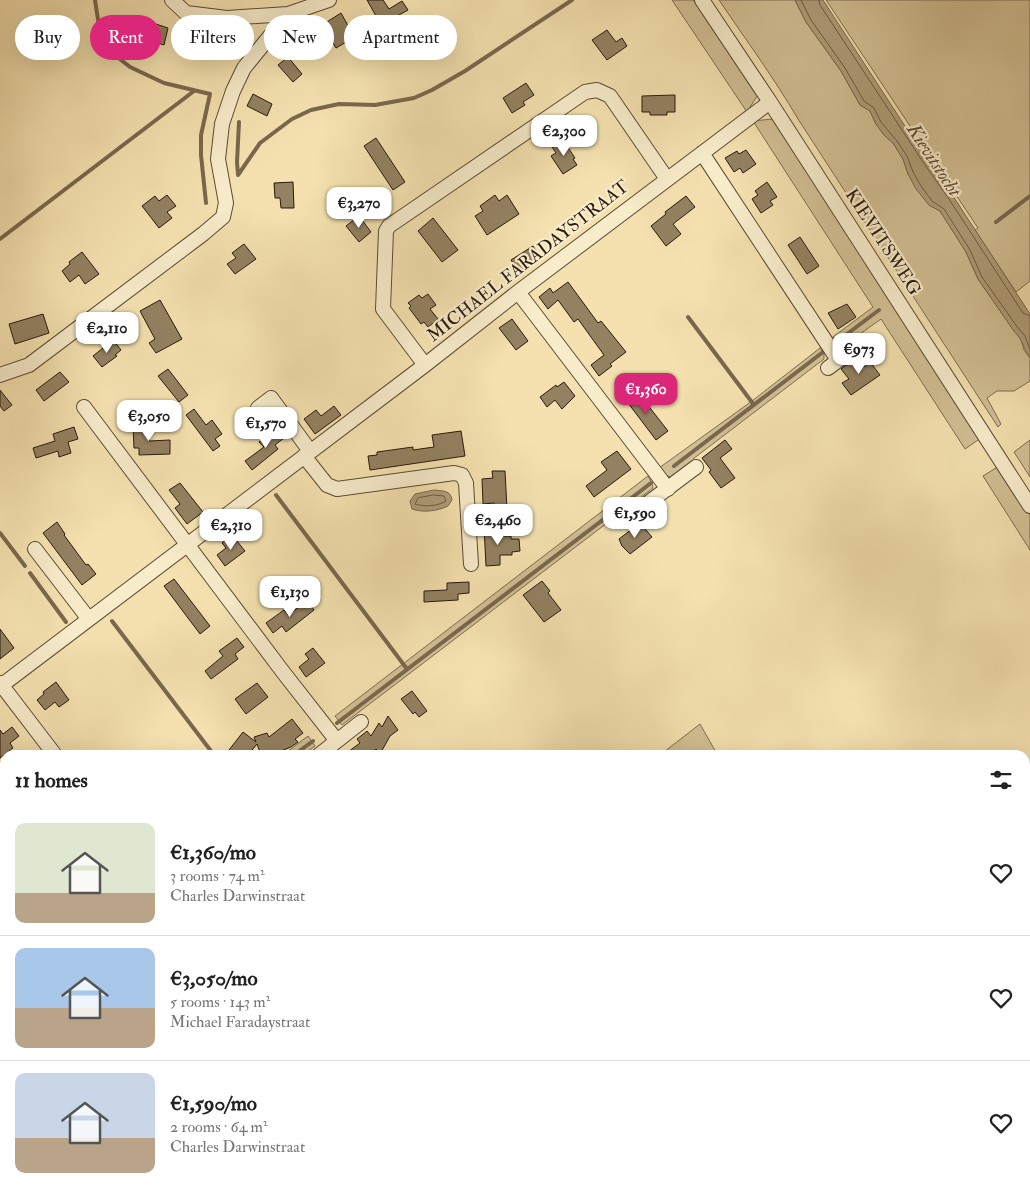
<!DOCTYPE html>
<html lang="en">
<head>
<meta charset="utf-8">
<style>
	:root { --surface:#fff; --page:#f6f6f6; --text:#222; --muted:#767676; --line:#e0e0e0; --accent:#db2777 }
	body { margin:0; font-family:"IM FELL Double Pica",serif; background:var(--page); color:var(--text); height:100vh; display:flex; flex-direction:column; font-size:19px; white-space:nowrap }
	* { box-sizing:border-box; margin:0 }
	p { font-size:16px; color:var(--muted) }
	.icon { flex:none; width:28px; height:28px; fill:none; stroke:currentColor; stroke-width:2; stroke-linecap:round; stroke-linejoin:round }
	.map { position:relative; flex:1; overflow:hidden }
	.drawer { position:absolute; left:0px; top:750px; width:1030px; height:445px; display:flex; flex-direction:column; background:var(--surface); border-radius:15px 15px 0 0; box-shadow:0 5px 20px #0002 }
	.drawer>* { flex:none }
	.top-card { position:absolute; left:15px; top:15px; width:500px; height:45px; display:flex; gap:10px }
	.price { position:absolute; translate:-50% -42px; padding:0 11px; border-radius:10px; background:#fff; color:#222; font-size:16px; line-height:32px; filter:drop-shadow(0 1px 2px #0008) }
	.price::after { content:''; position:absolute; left:50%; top:30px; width:15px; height:11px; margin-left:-8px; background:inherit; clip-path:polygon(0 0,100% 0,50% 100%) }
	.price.active { background:var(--accent); color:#fff }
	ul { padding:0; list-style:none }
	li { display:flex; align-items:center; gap:15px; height:125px; padding:0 15px }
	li+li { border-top:1px solid var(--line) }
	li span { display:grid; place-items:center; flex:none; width:140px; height:100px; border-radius:10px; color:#555 }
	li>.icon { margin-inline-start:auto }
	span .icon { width:60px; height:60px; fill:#fffc; stroke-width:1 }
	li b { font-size:21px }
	h2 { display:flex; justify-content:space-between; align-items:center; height:60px; padding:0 15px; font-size:21px }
	.pill { padding:0 18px; border-radius:22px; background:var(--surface); box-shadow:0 5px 20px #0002; font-size:18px; line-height:45px }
	.pill.active { background:var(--accent); color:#fff }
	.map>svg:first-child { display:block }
	.green { fill:#d1bf93; stroke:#7d6c50 }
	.water { fill:#af9d78; stroke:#79684d }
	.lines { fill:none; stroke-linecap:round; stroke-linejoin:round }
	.shore { stroke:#6c5b42; stroke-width:1 }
	.stream { stroke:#79684d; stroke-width:4 }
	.building { fill:#938161; stroke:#29190d }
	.minor-casing { stroke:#5c4b36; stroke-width:16 }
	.minor { stroke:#f8eccb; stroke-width:14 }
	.labels { text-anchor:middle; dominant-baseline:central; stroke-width:4.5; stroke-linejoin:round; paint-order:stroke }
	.street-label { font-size:18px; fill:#29190d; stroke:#f8eccb }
	.water-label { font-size:19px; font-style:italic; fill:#5f4e38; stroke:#f8eccb }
</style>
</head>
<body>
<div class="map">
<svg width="1030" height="1195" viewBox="0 0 1030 1195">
	<rect width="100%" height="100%" fill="#f4e1af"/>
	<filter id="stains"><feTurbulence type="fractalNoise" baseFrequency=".004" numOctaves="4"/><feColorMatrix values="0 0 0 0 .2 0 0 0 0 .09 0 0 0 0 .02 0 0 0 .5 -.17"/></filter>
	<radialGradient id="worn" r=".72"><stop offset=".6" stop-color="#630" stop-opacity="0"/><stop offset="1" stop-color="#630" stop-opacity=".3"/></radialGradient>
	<!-- green -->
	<path class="green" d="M672,0H693L757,96L747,112Z
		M719,0H795L806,22L841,71L860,105L870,111L876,124L884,135L893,143L903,159L908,174L929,205L940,211L966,252L978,279L1014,331L1021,339L1024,350L1030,358V381L1014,391H997L987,398L1001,424L998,427L798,119C774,78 746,40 719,0Z
		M826,0H1030V281L1016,292L975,230L978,228Z
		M772,119L981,438L965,449L881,319L846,344L840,346L833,337L873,307L753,121Z
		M820,348L824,354V359L693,459L695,461L673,478L665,475L659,468L752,401Z
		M1030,440V477L1014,452Z
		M999,466L1030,515V550L983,476Z
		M648,476L652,483L653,488L342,725L335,716Z
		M700,724L717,754L660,755Z
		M308,736L315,746L303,755H283Z
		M1030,811V1195H526L533,1190H1025V815Z
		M0,875L5,883V1014L0,1007Z"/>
	<!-- water -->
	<path class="water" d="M795,0H823L927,160L953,196L1030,314V358C1023,348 1023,340 1014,331L978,279L966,252L940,211L929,205L916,189L908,174L903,159L893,143L884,135L876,124L870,111L860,105L841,71L806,22Z
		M434,490C442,491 451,490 452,500L448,506C438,511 423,513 412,509L410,501L415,494Z"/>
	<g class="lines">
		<!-- shore -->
		<path class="shore" d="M801,0L811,20L845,68L864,101L874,108L881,122L897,141L907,156L913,172L921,186L932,201L944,209L970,250L982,277L1018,328L1025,336L1030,349
			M819,0L820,5L923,162L949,199L1023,313L1030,316
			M434,495L444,496L446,501C439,506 424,507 415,504L418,498Z"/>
		<!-- stream -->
		<path class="stream" d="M95,0L102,45L130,67L164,83L210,94L201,135V155L206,203
			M239,122L237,162L238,175L260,143L292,119L311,110L339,104L375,105L414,98L432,90L465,71L572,0
			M996,222L1030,196
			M0,239L194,91
			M688,317L754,405
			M839,340L879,310
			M674,466L823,352
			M276,495L407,669
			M0,533L25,566
			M30,573L66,622
			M112,621L214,755
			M337,723L651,483
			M294,755L313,741
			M0,980L5,976"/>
	</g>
	<!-- building -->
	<path class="building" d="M367,0H383L389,9L402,1L408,10L381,25Z
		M341,13L351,31L345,35L348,41L336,48L322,25Z
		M156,24L168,28L164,45L152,41Z
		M607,30L616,42L622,38L627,46L607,60L592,40Z
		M207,34L221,36L219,53L205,51Z
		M288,57L302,74L293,82L278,65Z
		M526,83L534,95L523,102L525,105L512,113L503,98Z
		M253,94L272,104L267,116L247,106Z
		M675,95V112H667V115H650V112H642V96Z
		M376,138L405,182L393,190L364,146Z
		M563,140L575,158L573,159L577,165L563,174L551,156L556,153L552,147Z
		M746,150L756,164L743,173L740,168L734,172L725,158L737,151L739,154Z
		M293,182L294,208H281L280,198H275L274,183Z
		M767,182L777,197L770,201L773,205L761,213L752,199L758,195L755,191Z
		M167,195L176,206L167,212L172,218L159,228L142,206L155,196L159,201Z
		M495,195L499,201L507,195L519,214L487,235L475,216L483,211L480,206Z
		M686,196L695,207L673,224L681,234L666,246L651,226L666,214L665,212Z
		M359,216L371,232L359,242L346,226Z
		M433,218L458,250L442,262L418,231Z
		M800,237L819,266L807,274L788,245Z
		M244,244L256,259L235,274L227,264L236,258L232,253Z
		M533,246L540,257L518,271L511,260Z
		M82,252L99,274L85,284L79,275L70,282L62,271L70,264L69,262Z
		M568,282L598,323L601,321L626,352L610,364L612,366L599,376L591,365L604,355L578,319L574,322L558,300L548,309L539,297L550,288L553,293Z
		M428,294L436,305L430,309L438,319L428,327L424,322L421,324L409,308L411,306L408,303L419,295L422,298Z
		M160,300L182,339L156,353L149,343L155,339L140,311Z
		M847,304L856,317L838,329L828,313Z
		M43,314L49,333L15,344L9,324Z
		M512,319L528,341L516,350L499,328Z
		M113,340L121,350L115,355L117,356L102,367L93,356Z
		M857,357L864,367L870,362L880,375L851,395L842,383L849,379L841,369Z
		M168,369L188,395L179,402L158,376Z
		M60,372L69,382L44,401L36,390Z
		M564,382L575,396L562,409L555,400L547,407L540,397L556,385L557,387Z
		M0,390L12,405L4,411L0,406Z
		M636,390L668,431L656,440L625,399Z
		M334,406L341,415L315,434L304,419L316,410L321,416Z
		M194,409L206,425L212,420L222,434L215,439L220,446L213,451L186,415Z
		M149,425V441L170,440V454L139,455V448H134L133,426Z
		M74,427L78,439L68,442L71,453L59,457L58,451L36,458L33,448L55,441L53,434Z
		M277,428L284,438L275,445L278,449L252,470L245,461L264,447L259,442Z
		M461,431L465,456L370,470L368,456L377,455V452L413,447V450L434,447L432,435Z
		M725,440L732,449L720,458L735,478L721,488L709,472L711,470L702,458Z
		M617,451L631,469L594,497L586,486L607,470L601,462Z
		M492,471H505L507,509L494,510V503L483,504L482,479L493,478Z
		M180,483L203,512L187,524L175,508L180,504L169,490Z
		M57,522L65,534L64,535L86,565L88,564L96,574L82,585L43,533Z
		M640,523L652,537L630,554L622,546L619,539Z
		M498,526L499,536H511V539H519L520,551L512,552V555H500V565L486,566L484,527Z
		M232,535L245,551L225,566L217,555L226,548L222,543Z
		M174,579L210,626L200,634L164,586Z
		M542,581L550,591L548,593L561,610L544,622L523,595Z
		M469,582V593L458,594V600L424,602V591L447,590V583Z
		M307,601L314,610L286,632L282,626L273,633L266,623L284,610L288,615Z
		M0,629L14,648L0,659Z
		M237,638L244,647L235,654L238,659L211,679L205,671L223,656L219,651Z
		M313,648L325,663L306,677L299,667L309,659L305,654Z
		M56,682L69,700L59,707L55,702L45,710L37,700L44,694L43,692Z
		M257,683L268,697L246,714L235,699Z
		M412,691L427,711L419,717L415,712L413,714L401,699Z
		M388,716L398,730L390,736L380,754L376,749L368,755H344L360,743L357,739L367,731L371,736L379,723L382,727Z
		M292,719L303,733L295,739L298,742L291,747L271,755H261L257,744L248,755H236L229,750L243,732L256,742L254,737L267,733L269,737Z
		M12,727L19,736L10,743L13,748L0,758V730L3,734Z"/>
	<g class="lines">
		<defs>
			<path id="minor" d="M172,0L186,13L227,18L288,14L329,0
				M702,0L770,102L1030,506
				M702,153L838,360
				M518,292L668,489
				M425,365L383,309L386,231L389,226L585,92L597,90L610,96L667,179
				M828,368L864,341
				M0,375L29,365L203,234L223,217L226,203L218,159L222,124L233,91L244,68L288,14
				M84,407L283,672L337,741
				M258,408L271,398L310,451
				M304,456L327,485L337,489L454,473L462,475L466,483L471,564
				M636,512L696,467
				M35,549L88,618
				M0,683L55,755
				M2,685L425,365L518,292L770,102
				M319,755L361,722"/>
		</defs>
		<!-- minor casing -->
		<use href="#minor" class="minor-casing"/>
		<!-- minor -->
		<use href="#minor" class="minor"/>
	</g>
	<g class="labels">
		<!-- street labels -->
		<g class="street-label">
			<text transform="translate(883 242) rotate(57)">KIEVITSWEG</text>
			<text transform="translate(528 261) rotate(-38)">MICHAEL FARADAYSTRAAT</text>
		</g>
		<!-- water labels -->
		<g class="water-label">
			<text transform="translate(934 160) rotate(57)">Kievitstocht</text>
		</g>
	</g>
	<rect width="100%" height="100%" filter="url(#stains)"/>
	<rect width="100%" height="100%" fill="url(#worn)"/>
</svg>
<b class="price" style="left:564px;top:157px">€2,300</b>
<b class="price" style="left:359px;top:229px">€3,270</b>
<b class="price" style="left:107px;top:354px">€2,110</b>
<b class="price" style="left:859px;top:375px">€973</b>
<b class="price active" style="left:646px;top:415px">€1,360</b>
<b class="price" style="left:149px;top:442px">€3,050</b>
<b class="price" style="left:266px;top:449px">€1,570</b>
<b class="price" style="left:635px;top:539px">€1,590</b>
<b class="price" style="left:498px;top:546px">€2,460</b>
<b class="price" style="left:231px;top:551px">€2,310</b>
<b class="price" style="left:290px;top:618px">€1,130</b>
<div class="top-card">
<a class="pill">Buy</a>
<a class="pill active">Rent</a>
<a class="pill">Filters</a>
<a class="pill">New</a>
<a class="pill">Apartment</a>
</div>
<section class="drawer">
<h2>11 homes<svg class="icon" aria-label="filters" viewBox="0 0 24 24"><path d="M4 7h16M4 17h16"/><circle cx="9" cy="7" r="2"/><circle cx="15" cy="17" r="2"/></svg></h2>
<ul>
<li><span style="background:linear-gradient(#dfe7d0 70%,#b9a48a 0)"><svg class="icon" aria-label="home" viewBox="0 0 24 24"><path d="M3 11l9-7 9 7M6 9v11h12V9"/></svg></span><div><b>€1,360/mo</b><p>3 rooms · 74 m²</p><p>Charles Darwinstraat</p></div><svg class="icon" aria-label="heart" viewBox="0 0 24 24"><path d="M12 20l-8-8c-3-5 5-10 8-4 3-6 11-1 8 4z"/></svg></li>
<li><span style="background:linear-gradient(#a9c7e8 60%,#b9a48a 0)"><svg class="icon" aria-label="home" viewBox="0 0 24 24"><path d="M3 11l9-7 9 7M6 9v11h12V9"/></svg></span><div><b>€3,050/mo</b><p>5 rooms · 143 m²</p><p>Michael Faradaystraat</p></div><svg class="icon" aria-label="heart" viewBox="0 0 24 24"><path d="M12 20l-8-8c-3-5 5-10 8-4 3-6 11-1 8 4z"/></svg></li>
<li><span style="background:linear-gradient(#c9d6e8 65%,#b9a48a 0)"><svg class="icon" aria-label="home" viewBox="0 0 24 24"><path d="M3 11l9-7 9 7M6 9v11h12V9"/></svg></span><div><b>€1,590/mo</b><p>2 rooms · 64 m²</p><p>Charles Darwinstraat</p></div><svg class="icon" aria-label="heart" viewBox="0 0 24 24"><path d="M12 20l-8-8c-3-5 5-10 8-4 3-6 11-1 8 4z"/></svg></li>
</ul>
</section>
</div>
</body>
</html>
